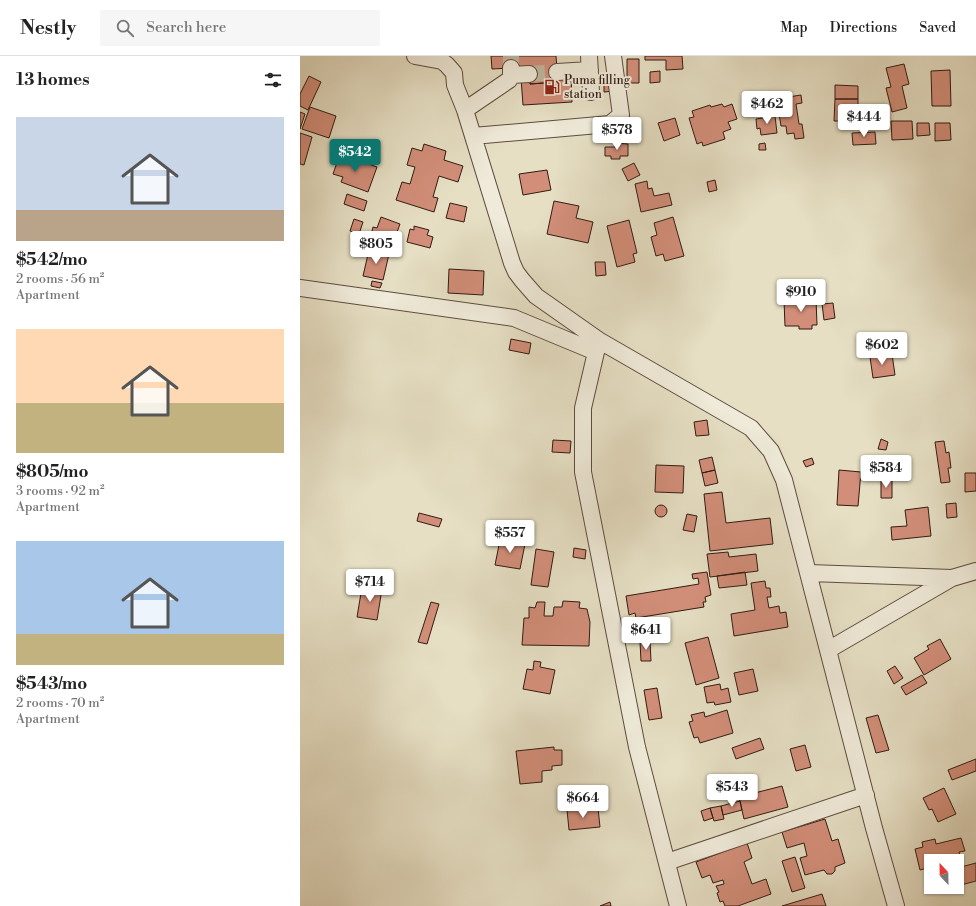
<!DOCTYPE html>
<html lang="en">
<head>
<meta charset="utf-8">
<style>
	:root { --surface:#fff; --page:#f6f6f6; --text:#222; --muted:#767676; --line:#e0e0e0; --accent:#0f766e }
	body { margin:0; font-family:"Libre Bodoni",serif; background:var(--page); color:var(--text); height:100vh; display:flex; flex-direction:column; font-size:15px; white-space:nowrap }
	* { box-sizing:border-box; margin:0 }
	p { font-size:13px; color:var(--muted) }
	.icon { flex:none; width:22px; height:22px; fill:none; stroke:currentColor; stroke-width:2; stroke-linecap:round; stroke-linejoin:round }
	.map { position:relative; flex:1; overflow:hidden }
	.drawer { display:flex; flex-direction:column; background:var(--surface); width:300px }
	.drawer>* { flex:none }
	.needle { width:26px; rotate:338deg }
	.fabs { position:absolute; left:624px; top:798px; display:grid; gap:8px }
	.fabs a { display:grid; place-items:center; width:40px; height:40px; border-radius:0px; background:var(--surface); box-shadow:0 1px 3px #0004; font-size:20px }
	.price { position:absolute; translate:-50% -34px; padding:0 9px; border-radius:4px; background:#fff; color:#222; font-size:13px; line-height:26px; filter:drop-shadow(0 1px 2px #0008) }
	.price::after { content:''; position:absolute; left:50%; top:24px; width:12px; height:9px; margin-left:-6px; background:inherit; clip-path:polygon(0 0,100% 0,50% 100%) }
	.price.selected { background:var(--accent); color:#fff }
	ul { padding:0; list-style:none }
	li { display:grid; align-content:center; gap:8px; height:212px; padding:0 16px }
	li span { display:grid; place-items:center; height:124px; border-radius:0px; color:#555 }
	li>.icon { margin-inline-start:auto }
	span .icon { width:72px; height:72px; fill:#fffc; stroke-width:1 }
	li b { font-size:17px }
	h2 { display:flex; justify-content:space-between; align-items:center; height:48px; padding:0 16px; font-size:17px }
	header { display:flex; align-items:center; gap:24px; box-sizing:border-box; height:56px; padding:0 20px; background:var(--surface); border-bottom:1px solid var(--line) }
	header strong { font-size:19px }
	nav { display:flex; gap:22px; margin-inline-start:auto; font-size:14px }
	.search { width:280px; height:36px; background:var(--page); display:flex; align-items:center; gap:10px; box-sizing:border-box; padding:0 14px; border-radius:0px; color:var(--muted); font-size:15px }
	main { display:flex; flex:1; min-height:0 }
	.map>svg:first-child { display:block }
	.building { fill:#d28e79; stroke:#311b12 }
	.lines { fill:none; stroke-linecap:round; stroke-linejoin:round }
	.minor-tunnel { stroke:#c2b8a0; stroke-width:16; stroke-dasharray:16 8; stroke-linecap:butt }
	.minor-casing { stroke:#5e4c3e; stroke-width:18 }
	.minor { stroke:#efead9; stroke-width:16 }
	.labels { text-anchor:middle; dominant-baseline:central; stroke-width:4; stroke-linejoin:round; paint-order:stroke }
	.poi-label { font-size:12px; fill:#311b12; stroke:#efead9; text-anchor:start }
</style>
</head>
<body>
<header>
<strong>Nestly</strong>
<div class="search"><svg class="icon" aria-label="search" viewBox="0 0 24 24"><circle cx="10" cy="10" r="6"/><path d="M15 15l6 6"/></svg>Search here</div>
<nav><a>Map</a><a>Directions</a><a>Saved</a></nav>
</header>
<main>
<section class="drawer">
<h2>13 homes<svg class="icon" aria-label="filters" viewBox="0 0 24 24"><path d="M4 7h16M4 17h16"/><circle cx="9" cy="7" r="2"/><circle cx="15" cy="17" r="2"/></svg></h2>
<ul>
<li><span style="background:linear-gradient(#c9d6e8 75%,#b9a48a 0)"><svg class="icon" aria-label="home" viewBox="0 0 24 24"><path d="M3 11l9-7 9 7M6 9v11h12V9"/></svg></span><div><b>$542/mo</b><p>2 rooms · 56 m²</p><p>Apartment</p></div></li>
<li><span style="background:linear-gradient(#ffd9b3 60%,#c2b280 0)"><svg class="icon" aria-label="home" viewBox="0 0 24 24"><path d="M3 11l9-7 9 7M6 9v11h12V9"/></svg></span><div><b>$805/mo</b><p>3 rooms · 92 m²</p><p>Apartment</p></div></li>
<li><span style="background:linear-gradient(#a9c7e8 75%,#c2b280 0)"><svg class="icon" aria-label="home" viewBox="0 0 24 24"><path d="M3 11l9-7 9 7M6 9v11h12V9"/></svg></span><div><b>$543/mo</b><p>2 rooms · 70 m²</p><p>Apartment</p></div></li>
</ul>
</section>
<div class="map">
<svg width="676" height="850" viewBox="0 0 676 850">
	<rect width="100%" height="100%" fill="#e6dfc4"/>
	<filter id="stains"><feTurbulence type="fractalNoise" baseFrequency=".005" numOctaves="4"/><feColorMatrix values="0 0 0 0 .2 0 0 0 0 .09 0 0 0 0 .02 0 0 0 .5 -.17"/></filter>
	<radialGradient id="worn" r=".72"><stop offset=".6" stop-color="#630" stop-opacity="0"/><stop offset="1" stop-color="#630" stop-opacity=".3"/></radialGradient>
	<!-- building -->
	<path class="building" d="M191,0H256L258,26L230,28L229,11L192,13Z
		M345,0H382L383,13L366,14V4H345Z
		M327,3H339V27H327Z
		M604,8L609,28L602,30L607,52L592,56L586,32L591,31L586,12Z
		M650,14L651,50H632L631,15Z
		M360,15V26L350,27V16Z
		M271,19L272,46L223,49L221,22H229L230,28L258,26L257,20Z
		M9,20L21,26L8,54L0,50V38Z
		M304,21H315V35L304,36Z
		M535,29L558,30V43H535Z
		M501,39L502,47L496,48L499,68H502L504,82L495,83L494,77L487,78L486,70H481L478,51L483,50L482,42Z
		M535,43H558V53H560V68H548V65H534Z
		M422,48L424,51L432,48L437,63L428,66L431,73L423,76L425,83L403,90L402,86L397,88L389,62L394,61L392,55L410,49L411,51Z
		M10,51L36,60L29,82L2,73Z
		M0,56L5,58L0,73Z
		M475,60L477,77L461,79L460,72L457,73L456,63Z
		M375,62L380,79L364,85L358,67Z
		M591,65H612L613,83L592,84Z
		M617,67H629L630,79L617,80Z
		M635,67H650L651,84L635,85Z
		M575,76L576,88L553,89L552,77Z
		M0,77L12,81L4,109L0,108Z
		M315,87L328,88V100H320V103H311V100H305V91H315Z
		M465,87L466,94H459V88Z
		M124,88L146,95L144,104L163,110L158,126L139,120L133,141L138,142L134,156L96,144L102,126L110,128L115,111L107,109L112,92L122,95Z
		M40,98L77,111L68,136L41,126L43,121L33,118Z
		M334,107L340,119L328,125L322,113Z
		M247,114L251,134L223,139L219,118Z
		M415,124L417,134L409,136L407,126Z
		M347,125L348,133L352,132L354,140L369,137L372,149L341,156L335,128Z
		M47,138L67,145L64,155L44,148Z
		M254,145L279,150L276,162L293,166L288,187L247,178Z
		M150,147L167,151L164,166L146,162Z
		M81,161L100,168L93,187L71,179L73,171L77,172Z
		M373,161L384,200L365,205L363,198L356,200L351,181L357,179L354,167Z
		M54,163L63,166L59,178L50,175Z
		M329,164L337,197L333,198L335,206L317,211L307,170Z
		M114,170L129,174L127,179L133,181L130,192L107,186L110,173L114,174Z
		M69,194L89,198L83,224L63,220Z
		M295,206H305L306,219L296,220Z
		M149,213L184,215L183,239L148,237Z
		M72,225L82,227L80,232L71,230Z
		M516,243L517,269H512V273H499V270H485L484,244Z
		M533,247L535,262L524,264L522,248Z
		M211,283L231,287L229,298L209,294Z
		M592,298L595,319L573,322L570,301Z
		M407,364L409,379L396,380L394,366Z
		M581,383L588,386L586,394L578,393Z
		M253,384L271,385L270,397L252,396Z
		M644,385L646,397L649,396L651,412H648L650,426L641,427L635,386Z
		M412,401L415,414L402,417L399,404Z
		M512,402L514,408L506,411L503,405Z
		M566,403L579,407L576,416L563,412Z
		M356,409L384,410L383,437L355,436Z
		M415,414L418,427L405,430L402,417Z
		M539,414L561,416L558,450L537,449Z
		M665,417H676V435L665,436Z
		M581,424H592V442H581Z
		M422,436L426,467L470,462L473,488L410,495L404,438Z
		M656,447L657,461L647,462L646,448Z
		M355 455a6 6 0 1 1 12 0a6 6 0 1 1-12 0Z
		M628,451L631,480L592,484L591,471L607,470L605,454Z
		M119,457L142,463L139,471L117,465Z
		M387,458L397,460L394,476L383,474Z
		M200,484L225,488L220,513L195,509Z
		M274,492L286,494L285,503L273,501Z
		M236,493L254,496L248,531L231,529Z
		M428,496L429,501L456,498L458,515L410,521L407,498Z
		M407,516L411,539L405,541L406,546H403L404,551L336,562L335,557L329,559L326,540L399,528L398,522L393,523L392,518Z
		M445,516L447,529L419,532L417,520Z
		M465,525L466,532H470L471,541H467L469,552L479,550L480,557L486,556L488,571L434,580L431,558L455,554L451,527Z
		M62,531L82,533L77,564L57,561Z
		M263,545L280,546L279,552L287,553L290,566L289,590L222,589L224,562H229V551L235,552L237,546H245L244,560H253L254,551H262Z
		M131,546L139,548L127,588L118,586Z
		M408,581L419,622L396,629L385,587Z
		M640,583L651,603L624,619L614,602L629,593L627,590Z
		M350,585L351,605H341L340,586Z
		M234,605L241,606L240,611L255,614L250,638L223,633L227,613L233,614Z
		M595,610L603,622L594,628L587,615Z
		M453,613L458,635L439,639L434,617Z
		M622,619L627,627L606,639L601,631Z
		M420,628L421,634L428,632L431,646L415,649L414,646L407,647L404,631Z
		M357,632L362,662L349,664L344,634Z
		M427,654L433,677L400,687L398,681L394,682L389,666L393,665L391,659L404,656L405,661Z
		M578,659L589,694L576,697L566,662Z
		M460,682L464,693L436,703L432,692Z
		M505,689L511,711L496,715L490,693Z
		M254,691V694H262V709L252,710V714L242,715V726L220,728L216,695Z
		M676,703V715L652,724L648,714Z
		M482,730L488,751L444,763L439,741Z
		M644,732L656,758L638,766L632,753L629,754L623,742Z
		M440,745L442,754L423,759L421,750Z
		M421,750L424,763L414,765L410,752Z
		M298,752L300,771L269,774L267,754Z
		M410,752L413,762L404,765L401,755Z
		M525,763L532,785L538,783L545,807L535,811V815L532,818H527L524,814L505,819L500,802L507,800L504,787L487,792L482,776Z
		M661,782L665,795L659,796L661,803L654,805H631V811L620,814L615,793L623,791L622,786L635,783L636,788Z
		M447,787L452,802L444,806L452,828L466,823L471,838L438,850H425L423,845L420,846L417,837L419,836L416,830L424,828L423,824L413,827L410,819L402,822L396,806Z
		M495,801L505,832L492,836L482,805Z
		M676,807V825L657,830V812Z
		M522,838L526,850H482Z
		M310,846L311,850H300Z"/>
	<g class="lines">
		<!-- minor-tunnel -->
		<path class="minor-tunnel" d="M211,0V12
			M229,18L257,16"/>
		<defs>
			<path id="minor" d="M115,0L142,5L147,9L154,17L155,29L165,54L212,207L216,216L222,224L236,240L300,285L451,372L471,395L484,424L574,772L596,850
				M289,0L291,36
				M257,16L290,14
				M212,19L229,18
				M165,54L209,24L211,21V12
				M173,80L310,68L321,59L313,0
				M0,232L214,262L296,296
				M300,285L296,296L283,352V416L337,691L378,850
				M509,517L652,522L676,515
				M528,594L652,522
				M367,806L566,739"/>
		</defs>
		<!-- minor casing -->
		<use href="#minor" class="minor-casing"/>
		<!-- minor -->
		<use href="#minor" class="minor"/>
	</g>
	<!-- icons -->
	<defs>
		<symbol id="fuel-bare" viewBox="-9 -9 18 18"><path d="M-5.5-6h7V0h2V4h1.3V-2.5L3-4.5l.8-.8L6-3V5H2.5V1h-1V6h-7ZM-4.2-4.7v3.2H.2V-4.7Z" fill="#8f2418" stroke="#efead9" stroke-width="2.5" paint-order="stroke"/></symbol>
	</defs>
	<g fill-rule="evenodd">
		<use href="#fuel-bare" x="241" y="20" width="22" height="22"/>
	</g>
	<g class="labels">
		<!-- poi labels -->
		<g class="poi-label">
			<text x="264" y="24">Puma filling<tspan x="264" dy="14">station</tspan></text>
		</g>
	</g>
	<rect width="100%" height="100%" filter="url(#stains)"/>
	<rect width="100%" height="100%" fill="url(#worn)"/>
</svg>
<div class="fabs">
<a><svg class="needle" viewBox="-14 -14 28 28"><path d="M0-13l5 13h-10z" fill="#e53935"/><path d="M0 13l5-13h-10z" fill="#767676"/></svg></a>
</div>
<b class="price" style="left:467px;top:69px">$462</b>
<b class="price" style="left:564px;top:82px">$444</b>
<b class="price" style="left:317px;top:95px">$578</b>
<b class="price selected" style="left:55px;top:117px">$542</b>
<b class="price" style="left:76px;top:209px">$805</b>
<b class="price" style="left:501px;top:257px">$910</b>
<b class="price" style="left:582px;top:310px">$602</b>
<b class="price" style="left:586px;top:433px">$584</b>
<b class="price" style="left:210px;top:498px">$557</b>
<b class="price" style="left:70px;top:547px">$714</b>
<b class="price" style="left:346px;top:595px">$641</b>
<b class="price" style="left:432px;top:752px">$543</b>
<b class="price" style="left:283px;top:763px">$664</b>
</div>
</main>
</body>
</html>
